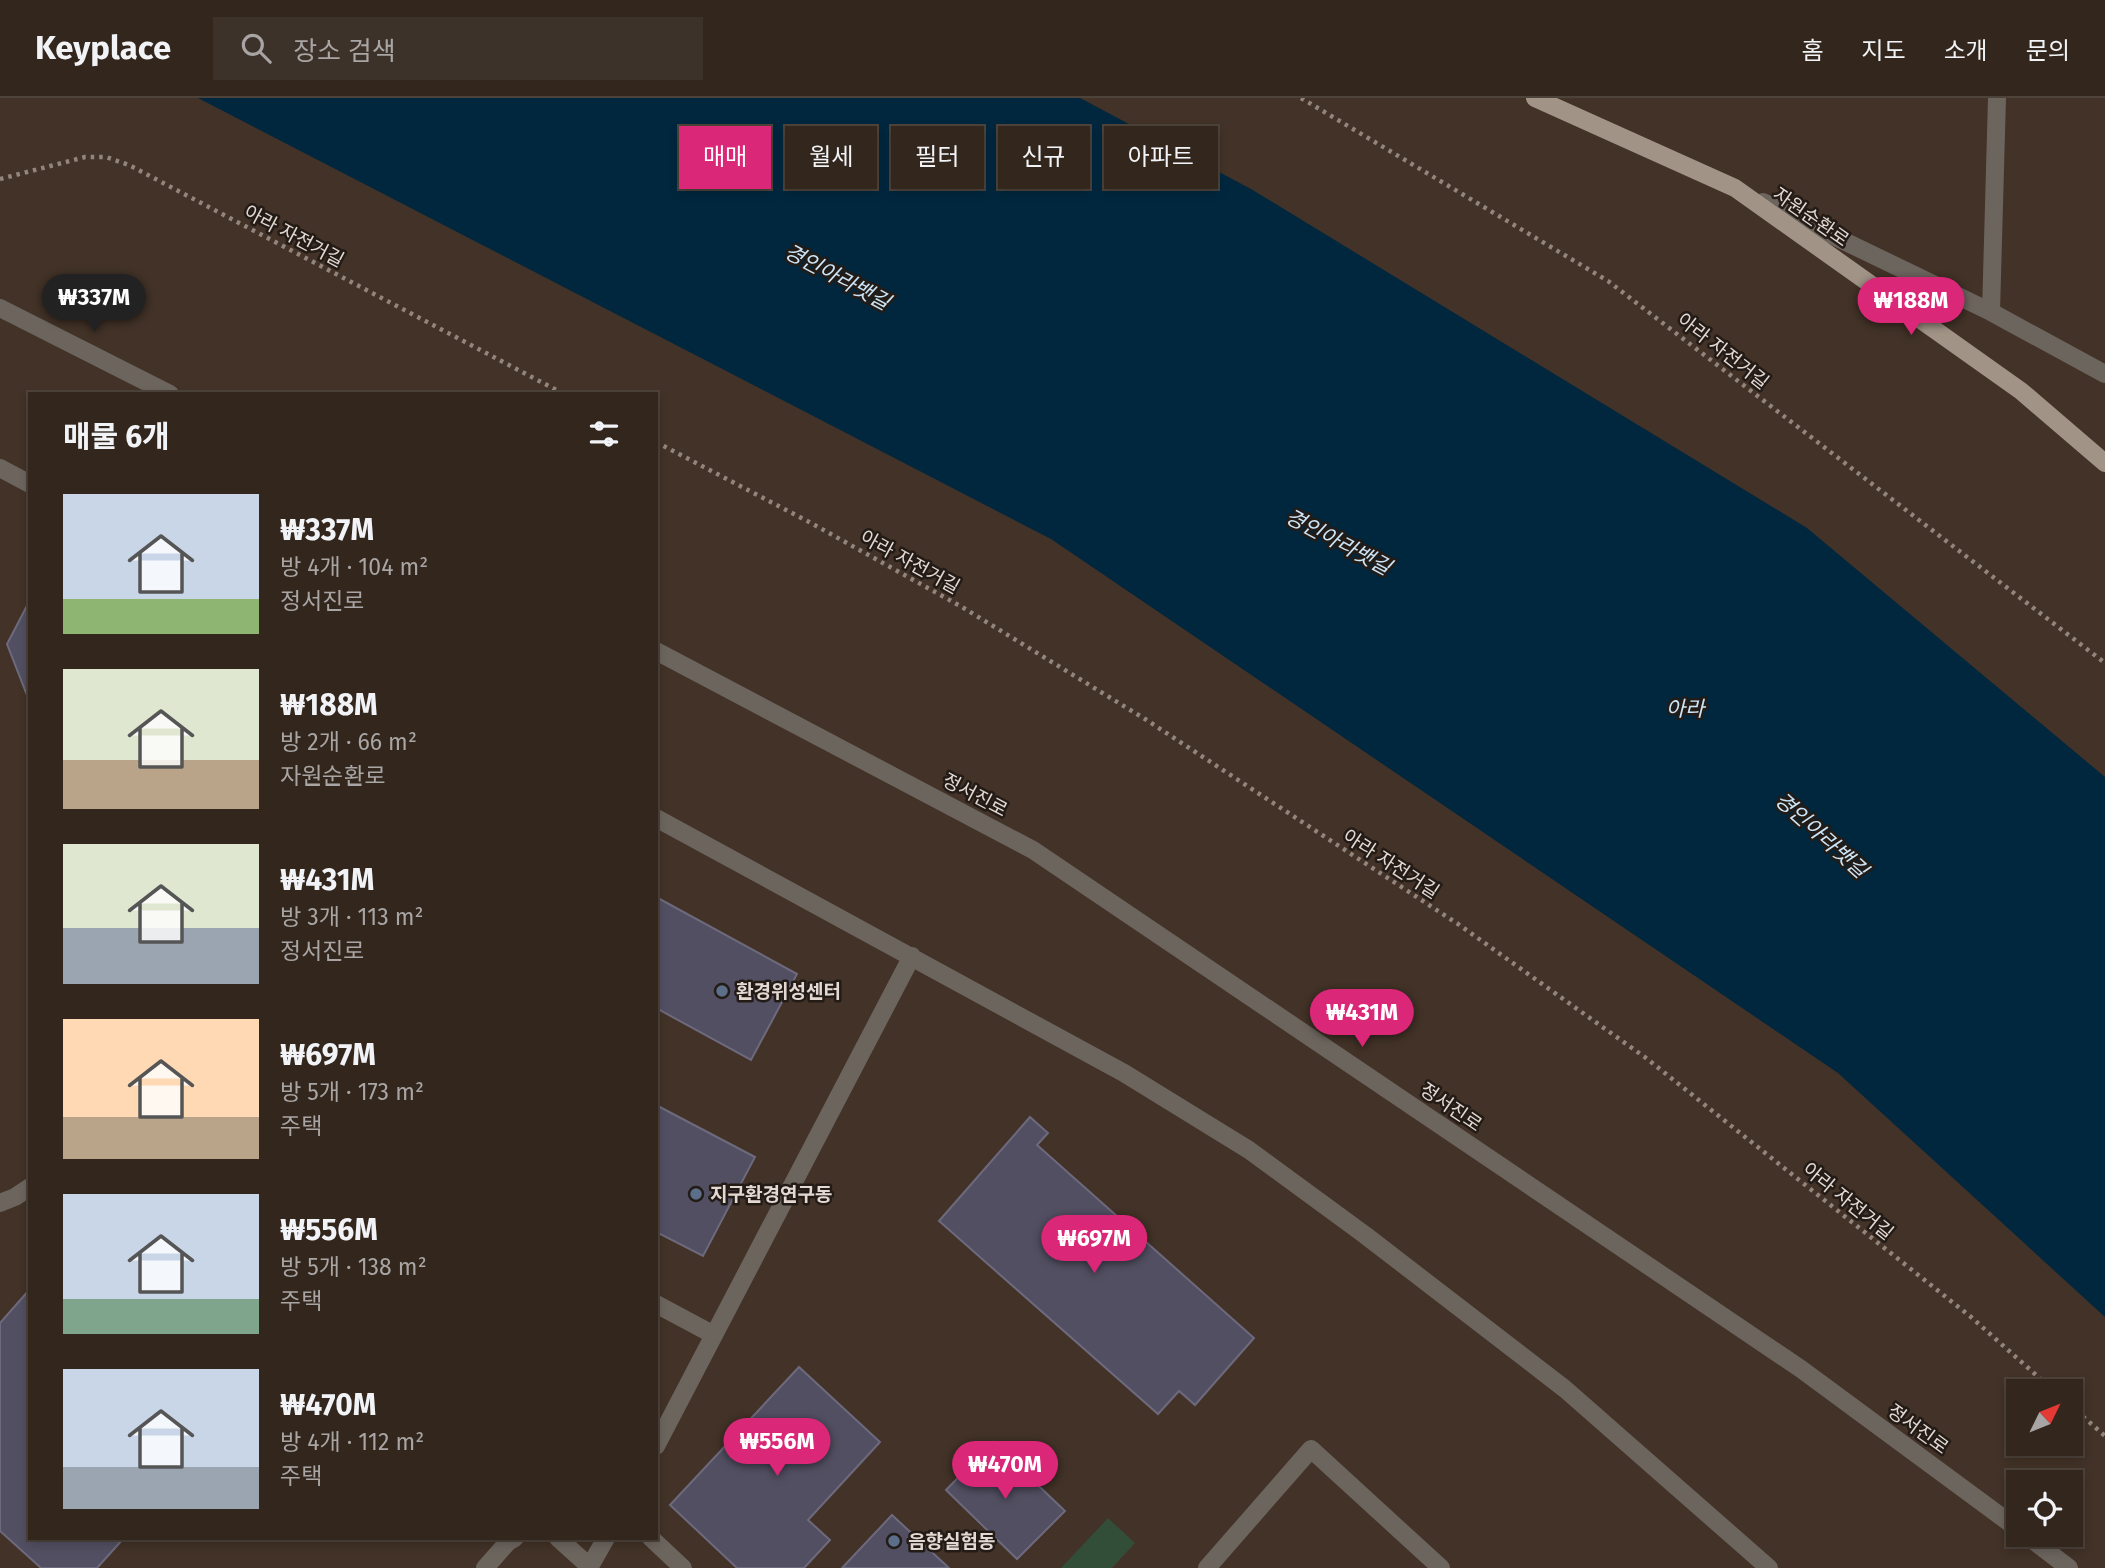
<!DOCTYPE html>
<html lang="ko">
<head>
<meta charset="utf-8">
<style>
	:root { --surface:#32261d; --page:#3d322a; --text:#f1f3f6; --muted:#a8a5a4; --line:#4d433b; --accent:#db2777 }
	body { margin:0; font-family:"Fira Sans","Noto Sans KR",sans-serif; background:var(--page); color:var(--text); height:100vh; display:flex; flex-direction:column; font-size:26px; white-space:nowrap }
	* { box-sizing:border-box; margin:0 }
	p { font-size:23px; color:var(--muted) }
	.icon { flex:none; width:38px; height:38px; fill:none; stroke:currentColor; stroke-width:2; stroke-linecap:round; stroke-linejoin:round }
	.map { position:relative; flex:1; overflow:hidden }
	.side { position:absolute; left:28px; top:294px; width:630px; height:1148px; display:flex; flex-direction:column; background:var(--surface); border-radius:0px; box-shadow:0 4px 10px #0003,0 0 0 2px var(--line) }
	.side>* { flex:none }
	.banner { position:absolute; left:679px; top:28px; width:665px; height:63px; display:flex; gap:14px }
	.needle { width:46px; rotate:47deg }
	.buttons { position:absolute; left:2006px; top:1281px; display:grid; gap:14px }
	.buttons a { display:grid; place-items:center; width:77px; height:77px; border-radius:0px; background:var(--surface); box-shadow:0 4px 10px #0003,0 0 0 2px var(--line); font-size:35px }
	.price { position:absolute; translate:-50% -60px; padding:0 16px; border-radius:24px; background:var(--accent); color:#fff; font-size:23px; line-height:46px; filter:drop-shadow(0 2px 4px #0008) }
	.price::after { content:''; position:absolute; left:50%; top:42px; width:21px; height:16px; margin-left:-10px; background:inherit; clip-path:polygon(0 0,100% 0,50% 100%) }
	.price.current { background:#222; color:#fff }
	ul { padding:0; list-style:none }
	li { display:flex; align-items:center; gap:21px; height:175px; padding:0 35px }
	li span { display:grid; place-items:center; flex:none; width:196px; height:140px; border-radius:0px; color:#555 }
	li>.icon { margin-inline-start:auto }
	span .icon { width:84px; height:84px; fill:#fffc; stroke-width:1 }
	li b { font-size:30px }
	h2 { display:flex; justify-content:space-between; align-items:center; height:84px; padding:0 35px; font-size:30px }
	.chip { padding:0 24px; border-radius:0px; background:var(--surface); box-shadow:0 4px 10px #0003,0 0 0 2px var(--line); font-size:24px; line-height:63px }
	.chip.current { background:var(--accent); color:#fff }
	header { display:flex; align-items:center; gap:42px; box-sizing:border-box; height:98px; padding:0 35px; background:var(--surface); border-bottom:2px solid var(--line) }
	header strong { font-size:33px }
	nav { display:flex; gap:38px; margin-inline-start:auto; font-size:24px }
	.search { width:490px; height:63px; background:var(--page); display:flex; align-items:center; gap:18px; box-sizing:border-box; padding:0 24px; border-radius:0px; color:var(--muted); font-size:26px }
	.map>svg:first-child { display:block }
	.garden { fill:#324d38 }
	.water { fill:#00273e }
	.building { fill:#524f62; stroke:#6e6a7e; stroke-width:2 }
	.lines { fill:none; stroke-linecap:round; stroke-linejoin:round }
	.path { stroke:#92857c; stroke-width:4.5; stroke-dasharray:3.5 5; stroke-linecap:butt }
	.minor { stroke:#6c655e; stroke-width:18 }
	.major { stroke:#a19386; stroke-width:18 }
	.service-dot { fill:#5c6f8a; stroke:#231b16; stroke-width:2.5 }
	.labels { text-anchor:middle; dominant-baseline:central; stroke-width:5; stroke-linejoin:round; paint-order:stroke }
	.street-label { font-size:19px; fill:#e3d8d2; stroke:#231b16 }
	.poi-label { font-size:19px; font-weight:bold; fill:#e3d8d2; stroke:#231b16; text-anchor:start }
	.water-label { font-size:21px; font-style:italic; fill:#cce5f7; stroke:#231b16 }
</style>
</head>
<body>
<header>
<strong>Keyplace</strong>
<div class="search"><svg class="icon" aria-label="search" viewBox="0 0 24 24"><circle cx="10" cy="10" r="6"/><path d="M15 15l6 6"/></svg>장소 검색</div>
<nav><a>홈</a><a>지도</a><a>소개</a><a>문의</a></nav>
</header>
<div class="map">
<svg width="2105" height="1470" viewBox="0 0 2105 1470">
	<rect width="100%" height="100%" fill="#423227"/>
	<!-- garden -->
	<path class="garden" d="M1108,1420L1135,1445L1112,1470H1061Z"/>
	<!-- water -->
	<path class="water" d="M198,0H1080L1251,91L1807,430L2105,679V1219L1838,975L1051,441Z"/>
	<!-- building -->
	<path class="building" d="M30,502V605L7,546Z
		M656,799L797,876L751,962L656,910Z
		M656,1007L755,1059L703,1158L656,1134Z
		M1030,1019L1048,1035L1037,1047L1254,1240L1195,1307L1179,1293L1158,1316L939,1123Z
		M30,1191V1440H124L97,1470H41L0,1433V1225Z
		M799,1269L880,1344L808,1422L830,1442L804,1470H737L670,1407Z
		M993,1344L1065,1413L1017,1461L946,1392Z
		M892,1417L949,1470H842Z"/>
	<g class="lines">
		<!-- path -->
		<path class="path" d="M1301,0L1608,183L2105,565
			M0,81L85,59H106L129,67L564,296
			M656,344L811,425L962,509L1145,621L1458,826L1646,960L1971,1219L2054,1293
			M2070,1307L2105,1338"/>
		<!-- minor -->
		<path class="minor" d="M1763,104L1991,214L2105,276
			M0,210L170,296
			M1991,214L1997,0
			M0,370L30,386
			M656,553L1033,752L1801,1271L2018,1431
			M656,720L1124,975L1249,1052L1365,1137L1565,1291L1769,1470
			M0,1105L15,1099L30,1089
			M656,1206L714,1237
			M656,1348L912,858
			M2026,1437L2069,1470
			M558,1440L590,1469
			M651,1440L683,1470
			M485,1470L508,1444L515,1440
			M589,1470L606,1440
			M1207,1470L1311,1351L1441,1470"/>
		<!-- major -->
		<path class="major" d="M1535,0L1735,90L2021,293L2105,365"/>
	</g>
	<!-- markers -->
	<g class="service-dot">
		<circle cx="722" cy="893" r="7"/>
		<circle cx="696" cy="1096" r="7"/>
		<circle cx="894" cy="1443" r="7"/>
	</g>
	<g class="labels">
		<!-- street labels -->
		<g class="street-label">
			<text transform="translate(1811 119) rotate(35)">자원순환로</text>
			<text transform="translate(294 138) rotate(28)">아라 자전거길</text>
			<text transform="translate(1723 253) rotate(38)">아라 자전거길</text>
			<text transform="translate(910 464) rotate(29)">아라 자전거길</text>
			<text transform="translate(975 697) rotate(28)">정서진로</text>
			<text transform="translate(1391 766) rotate(33)">아라 자전거길</text>
			<text transform="translate(1451 1009) rotate(34)">정서진로</text>
			<text transform="translate(1848 1103) rotate(39)">아라 자전거길</text>
			<text transform="translate(1918 1331) rotate(36)">정서진로</text>
		</g>
		<!-- poi labels -->
		<g class="poi-label">
			<text x="736" y="893">환경위성센터</text>
			<text x="710" y="1096">지구환경연구동</text>
			<text x="908" y="1443">음향실험동</text>
		</g>
		<!-- water labels -->
		<g class="water-label">
			<text transform="translate(837 179) rotate(28)">경인아라뱃길</text>
			<text transform="translate(1338 444) rotate(28)">경인아라뱃길</text>
			<text x="1685" y="611">아라</text>
			<text transform="translate(1821 737) rotate(42)">경인아라뱃길</text>
		</g>
	</g>
</svg>
<div class="buttons">
<a><svg class="needle" viewBox="-14 -14 28 28"><path d="M0-13l5 13h-10z" fill="#e53935"/><path d="M0 13l5-13h-10z" fill="#a8a5a4"/></svg></a>
<a><svg class="icon" aria-label="locate" viewBox="0 0 24 24"><circle cx="12" cy="12" r="6"/><path d="M12 2v4M12 18v4M2 12h4M18 12h4"/></svg></a>
</div>
<b class="price current" style="left:94px;top:236px">₩337M</b>
<b class="price" style="left:1911px;top:239px">₩188M</b>
<b class="price" style="left:1362px;top:951px">₩431M</b>
<b class="price" style="left:1094px;top:1177px">₩697M</b>
<b class="price" style="left:777px;top:1380px">₩556M</b>
<b class="price" style="left:1005px;top:1403px">₩470M</b>
<div class="banner">
<a class="chip current">매매</a>
<a class="chip">월세</a>
<a class="chip">필터</a>
<a class="chip">신규</a>
<a class="chip">아파트</a>
</div>
<section class="side">
<h2>매물 6개<svg class="icon" aria-label="filters" viewBox="0 0 24 24"><path d="M4 7h16M4 17h16"/><circle cx="9" cy="7" r="2"/><circle cx="15" cy="17" r="2"/></svg></h2>
<ul>
<li><span style="background:linear-gradient(#c9d6e8 75%,#8fb573 0)"><svg class="icon" aria-label="home" viewBox="0 0 24 24"><path d="M3 11l9-7 9 7M6 9v11h12V9"/></svg></span><div><b>₩337M</b><p>방 4개 · 104 m²</p><p>정서진로</p></div></li>
<li><span style="background:linear-gradient(#dfe7d0 65%,#b9a48a 0)"><svg class="icon" aria-label="home" viewBox="0 0 24 24"><path d="M3 11l9-7 9 7M6 9v11h12V9"/></svg></span><div><b>₩188M</b><p>방 2개 · 66 m²</p><p>자원순환로</p></div></li>
<li><span style="background:linear-gradient(#dfe7d0 60%,#9aa5b1 0)"><svg class="icon" aria-label="home" viewBox="0 0 24 24"><path d="M3 11l9-7 9 7M6 9v11h12V9"/></svg></span><div><b>₩431M</b><p>방 3개 · 113 m²</p><p>정서진로</p></div></li>
<li><span style="background:linear-gradient(#ffd9b3 70%,#b9a48a 0)"><svg class="icon" aria-label="home" viewBox="0 0 24 24"><path d="M3 11l9-7 9 7M6 9v11h12V9"/></svg></span><div><b>₩697M</b><p>방 5개 · 173 m²</p><p>주택</p></div></li>
<li><span style="background:linear-gradient(#c9d6e8 75%,#7fa58c 0)"><svg class="icon" aria-label="home" viewBox="0 0 24 24"><path d="M3 11l9-7 9 7M6 9v11h12V9"/></svg></span><div><b>₩556M</b><p>방 5개 · 138 m²</p><p>주택</p></div></li>
<li><span style="background:linear-gradient(#c9d6e8 70%,#9aa5b1 0)"><svg class="icon" aria-label="home" viewBox="0 0 24 24"><path d="M3 11l9-7 9 7M6 9v11h12V9"/></svg></span><div><b>₩470M</b><p>방 4개 · 112 m²</p><p>주택</p></div></li>
</ul>
</section>
</div>
</body>
</html>
